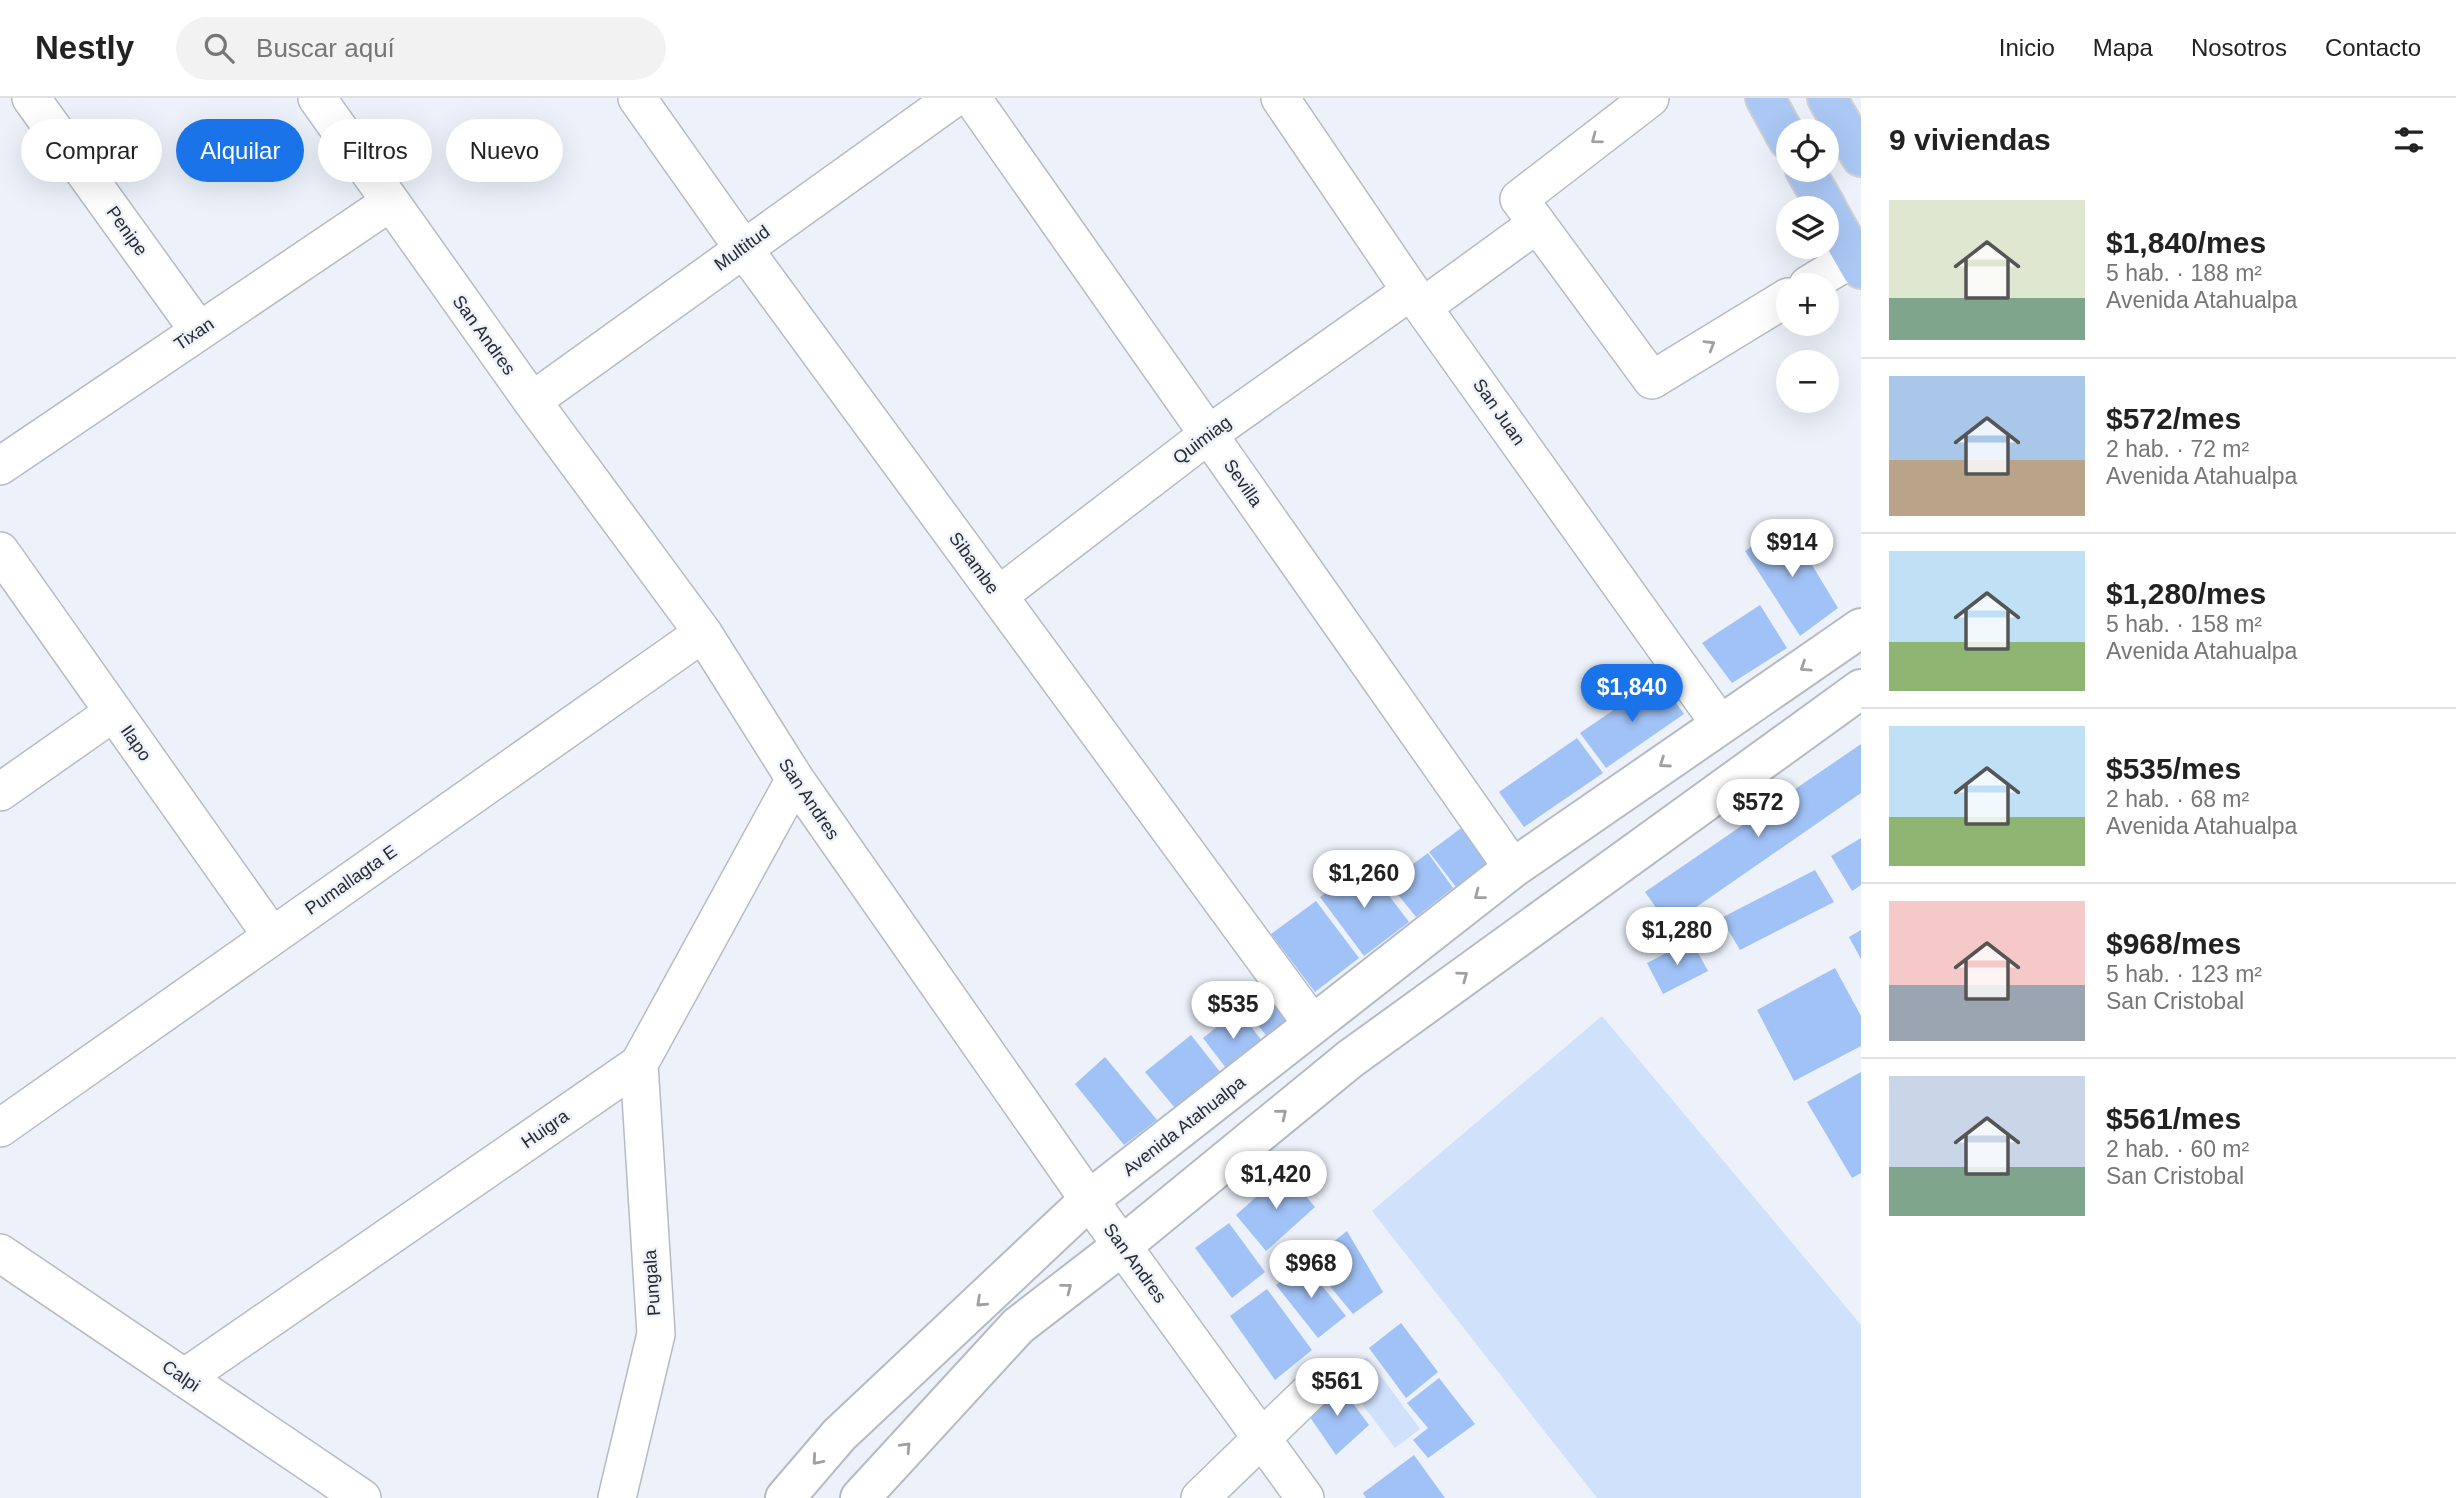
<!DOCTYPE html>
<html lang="es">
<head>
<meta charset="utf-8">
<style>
	:root { --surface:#fff; --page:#f2f2f2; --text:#222; --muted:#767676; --line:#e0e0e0; --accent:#1a73e8 }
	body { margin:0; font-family:Helvetica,sans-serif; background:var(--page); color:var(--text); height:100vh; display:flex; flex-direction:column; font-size:26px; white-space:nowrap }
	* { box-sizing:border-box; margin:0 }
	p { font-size:23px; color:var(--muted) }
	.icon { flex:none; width:38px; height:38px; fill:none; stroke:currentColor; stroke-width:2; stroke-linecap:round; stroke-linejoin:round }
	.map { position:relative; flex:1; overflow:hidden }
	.side { display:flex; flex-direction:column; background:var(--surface); width:595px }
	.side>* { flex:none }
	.top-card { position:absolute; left:21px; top:21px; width:665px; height:63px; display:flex; gap:14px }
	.buttons { position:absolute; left:1776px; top:21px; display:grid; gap:14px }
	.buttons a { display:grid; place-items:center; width:63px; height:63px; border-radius:50%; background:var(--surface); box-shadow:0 7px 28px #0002; font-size:35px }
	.price { position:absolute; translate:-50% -60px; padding:0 16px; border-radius:24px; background:#fff; color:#222; font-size:23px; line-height:46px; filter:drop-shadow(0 2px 4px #0008) }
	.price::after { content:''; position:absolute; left:50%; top:42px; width:21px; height:16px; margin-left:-10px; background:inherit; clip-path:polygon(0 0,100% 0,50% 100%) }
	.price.selected { background:var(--accent); color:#fff }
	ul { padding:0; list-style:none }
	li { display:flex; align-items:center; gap:21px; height:175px; padding:0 28px }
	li+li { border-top:2px solid var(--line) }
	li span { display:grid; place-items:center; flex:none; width:196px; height:140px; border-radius:0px; color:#555 }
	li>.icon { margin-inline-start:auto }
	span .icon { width:84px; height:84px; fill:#fffc; stroke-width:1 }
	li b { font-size:30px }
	h2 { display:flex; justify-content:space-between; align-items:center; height:84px; padding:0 28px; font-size:30px }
	.chip { padding:0 24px; border-radius:32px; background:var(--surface); box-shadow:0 7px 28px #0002; font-size:24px; line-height:63px }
	.chip.selected { background:var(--accent); color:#fff }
	header { display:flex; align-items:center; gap:42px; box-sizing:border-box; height:98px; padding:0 35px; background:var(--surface); border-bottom:2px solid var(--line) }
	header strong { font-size:33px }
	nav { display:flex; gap:38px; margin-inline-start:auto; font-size:24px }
	.search { width:490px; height:63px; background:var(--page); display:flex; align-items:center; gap:18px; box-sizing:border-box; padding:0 24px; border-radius:38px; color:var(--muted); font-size:26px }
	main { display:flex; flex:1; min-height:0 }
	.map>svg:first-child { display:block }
	.green { fill:#d0e1fc }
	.building { fill:#a1c2f6 }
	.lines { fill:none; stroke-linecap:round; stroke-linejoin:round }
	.minor-casing { stroke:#b6bbc3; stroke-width:40 }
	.secondary-casing { stroke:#b6bbc3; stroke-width:42 }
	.primary-casing { stroke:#d0d0d1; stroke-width:42 }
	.minor { stroke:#fff; stroke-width:37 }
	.secondary { stroke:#fff; stroke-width:38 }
	.primary { stroke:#abc8f5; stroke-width:38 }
	.oneway { stroke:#9fa0a1 }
	.labels { text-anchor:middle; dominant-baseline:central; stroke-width:5; stroke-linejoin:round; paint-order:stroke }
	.street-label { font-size:18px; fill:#292b2e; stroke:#ecf1fa }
</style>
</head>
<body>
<header>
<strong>Nestly</strong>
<div class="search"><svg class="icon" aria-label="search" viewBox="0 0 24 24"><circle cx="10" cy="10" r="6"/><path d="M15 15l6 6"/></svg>Buscar aquí</div>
<nav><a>Inicio</a><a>Mapa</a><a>Nosotros</a><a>Contacto</a></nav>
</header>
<main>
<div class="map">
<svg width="1861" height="1400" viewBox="0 0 1861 1400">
	<rect width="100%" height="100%" fill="#ecf1fa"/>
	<!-- green -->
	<path class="green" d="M1602,918L1861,1227V1400H1597L1372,1113Z
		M1367,1259L1420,1331L1395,1350L1342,1279Z"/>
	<!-- building -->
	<path class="building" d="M1786,424L1838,510L1800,538L1745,453Z
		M1760,507L1787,550L1732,585L1702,545Z
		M1659,581L1684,616L1606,670L1580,635Z
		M1577,640L1603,675L1524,729L1499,694Z
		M1861,646V695L1669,828L1645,794Z
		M1468,725L1493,760L1456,789L1429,754Z
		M1861,740V787L1852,793L1831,758Z
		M1428,755L1453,790L1416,819L1388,784Z
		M1365,766L1409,824L1364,858L1320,799Z
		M1815,772L1834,804L1740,852L1721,820Z
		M1316,803L1359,860L1315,894L1271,836Z
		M1861,832V861L1849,839Z
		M1691,842L1708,873L1663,896L1647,865Z
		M1835,870L1861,918V948L1794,983L1757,912Z
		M1263,892L1290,927L1270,942L1242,908Z
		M1238,912L1263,944L1229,974L1203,940Z
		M1191,937L1220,974L1175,1010L1145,974Z
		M1105,959L1157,1022L1124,1047L1075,986Z
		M1861,974V1075L1852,1080L1807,1004Z
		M1285,1073L1315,1109L1266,1153L1236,1117Z
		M1229,1125L1265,1174L1232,1200L1195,1150Z
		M1347,1133L1383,1194L1353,1216L1309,1163Z
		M1304,1165L1346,1218L1318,1240L1276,1187Z
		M1267,1191L1312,1252L1275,1282L1230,1218Z
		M1401,1225L1438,1274L1406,1300L1369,1250Z
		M1439,1280L1475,1326L1428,1360L1413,1342L1428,1330L1407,1305Z
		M1337,1284L1369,1327L1336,1357L1305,1312Z
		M1414,1357L1445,1400H1366L1363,1395Z"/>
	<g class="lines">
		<defs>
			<path id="minor" d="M31,0L199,233
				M317,0L532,303L703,535L795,681L1089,1102L1305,1400
				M637,0L743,150L1313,927
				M972,0L1513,770
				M1280,0L1411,193L1720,626
				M1650,0L1519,101L1652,282L1788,199
				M1808,187L1854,159
				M1424,208L1537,126
				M532,303L954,0
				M0,368L389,105
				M0,453L272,838
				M998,498L1209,336L1411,193
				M0,694L114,614
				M0,1030L703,535
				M0,1155L362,1400
				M184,1280L639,966L795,681
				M617,1400L656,1236L639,966
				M1200,1400L1323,1281"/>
			<path id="secondary" d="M785,1400L839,1337L1089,1102L1513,770L1861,530
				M860,1400L1018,1228L1123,1147L1350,961L1861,591"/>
			<path id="primary" d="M1765,0L1788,42
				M1827,0L1861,59
				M1805,72L1827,110
				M1827,111L1861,171"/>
		</defs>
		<!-- minor casing -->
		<use href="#minor" class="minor-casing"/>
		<!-- secondary casing -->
		<use href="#secondary" class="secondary-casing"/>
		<!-- primary casing -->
		<use href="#primary" class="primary-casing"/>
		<!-- minor -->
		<use href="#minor" class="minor"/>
		<!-- secondary -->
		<use href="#secondary" class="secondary"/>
		<!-- primary -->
		<use href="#primary" class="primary"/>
	</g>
	<!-- one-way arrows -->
	<defs><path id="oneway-chevron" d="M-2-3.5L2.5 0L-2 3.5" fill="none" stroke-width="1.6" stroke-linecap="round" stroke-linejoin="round" transform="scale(1.75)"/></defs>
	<g class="oneway">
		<use href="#oneway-chevron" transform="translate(1596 41) rotate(143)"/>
		<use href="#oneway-chevron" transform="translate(1710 247) rotate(-31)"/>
		<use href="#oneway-chevron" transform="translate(1805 569) rotate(146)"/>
		<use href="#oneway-chevron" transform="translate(1664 665) rotate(145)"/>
		<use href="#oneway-chevron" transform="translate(1479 797) rotate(142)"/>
		<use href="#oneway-chevron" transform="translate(1463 878) rotate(-36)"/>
		<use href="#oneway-chevron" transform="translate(1282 1016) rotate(-39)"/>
		<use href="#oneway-chevron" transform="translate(1067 1190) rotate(-38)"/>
		<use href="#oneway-chevron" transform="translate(981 1204) rotate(137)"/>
		<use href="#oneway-chevron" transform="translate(906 1349) rotate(-47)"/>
		<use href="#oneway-chevron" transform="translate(817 1362) rotate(131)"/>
	</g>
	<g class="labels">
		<!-- street labels -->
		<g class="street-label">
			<text transform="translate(127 133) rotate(54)">Penipe</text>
			<text transform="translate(742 150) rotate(-36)">Multitud</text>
			<text transform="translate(194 236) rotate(-34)">Tixan</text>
			<text transform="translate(484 237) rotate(54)">San Andres</text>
			<text transform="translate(1499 314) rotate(55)">San Juan</text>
			<text transform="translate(1202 342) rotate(-37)">Quimiag</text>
			<text transform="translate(1243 385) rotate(55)">Sevilla</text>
			<text transform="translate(974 465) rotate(54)">Sibambe</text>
			<text transform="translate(136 645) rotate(55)">Ilapo</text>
			<text transform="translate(809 701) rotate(56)">San Andres</text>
			<text transform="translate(351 782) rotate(-35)">Pumallagta E</text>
			<text transform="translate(1184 1028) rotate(-38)">Avenida Atahualpa</text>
			<text transform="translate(545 1031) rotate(-35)">Huigra</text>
			<text transform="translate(1135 1165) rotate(54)">San Andres</text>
			<text transform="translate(652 1185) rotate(-94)">Pungala</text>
			<text transform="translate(181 1278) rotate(34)">Calpi</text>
		</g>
	</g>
</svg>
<div class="buttons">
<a><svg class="icon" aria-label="locate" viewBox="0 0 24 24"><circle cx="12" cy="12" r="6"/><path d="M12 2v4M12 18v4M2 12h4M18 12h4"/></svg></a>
<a><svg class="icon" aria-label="layers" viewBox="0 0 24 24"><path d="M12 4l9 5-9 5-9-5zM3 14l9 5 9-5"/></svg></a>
<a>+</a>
<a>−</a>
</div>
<b class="price" style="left:1792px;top:481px">$914</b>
<b class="price selected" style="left:1632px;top:626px">$1,840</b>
<b class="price" style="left:1758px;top:741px">$572</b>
<b class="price" style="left:1364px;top:812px">$1,260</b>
<b class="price" style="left:1677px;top:869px">$1,280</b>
<b class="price" style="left:1233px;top:943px">$535</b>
<b class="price" style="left:1276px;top:1113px">$1,420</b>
<b class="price" style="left:1311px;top:1202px">$968</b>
<b class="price" style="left:1337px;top:1320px">$561</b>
<div class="top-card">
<a class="chip">Comprar</a>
<a class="chip selected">Alquilar</a>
<a class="chip">Filtros</a>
<a class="chip">Nuevo</a>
</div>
</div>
<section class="side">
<h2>9 viviendas<svg class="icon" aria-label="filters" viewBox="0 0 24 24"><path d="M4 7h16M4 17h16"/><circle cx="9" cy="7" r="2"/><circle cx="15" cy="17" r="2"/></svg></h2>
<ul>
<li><span style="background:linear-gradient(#dfe7d0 70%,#7fa58c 0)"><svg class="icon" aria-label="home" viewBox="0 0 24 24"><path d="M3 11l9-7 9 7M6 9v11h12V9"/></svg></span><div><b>$1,840/mes</b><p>5 hab. · 188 m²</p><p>Avenida Atahualpa</p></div></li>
<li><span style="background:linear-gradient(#a9c7e8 60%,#b9a48a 0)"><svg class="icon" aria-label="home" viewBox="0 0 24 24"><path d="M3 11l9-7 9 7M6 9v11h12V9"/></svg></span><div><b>$572/mes</b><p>2 hab. · 72 m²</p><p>Avenida Atahualpa</p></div></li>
<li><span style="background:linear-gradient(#bfe0f5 65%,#8fb573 0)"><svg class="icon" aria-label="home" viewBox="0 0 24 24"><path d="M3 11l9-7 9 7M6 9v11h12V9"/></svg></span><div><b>$1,280/mes</b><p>5 hab. · 158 m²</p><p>Avenida Atahualpa</p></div></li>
<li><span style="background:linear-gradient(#bfe0f5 65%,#8fb573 0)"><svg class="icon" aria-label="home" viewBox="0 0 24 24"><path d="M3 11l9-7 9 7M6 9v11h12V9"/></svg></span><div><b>$535/mes</b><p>2 hab. · 68 m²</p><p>Avenida Atahualpa</p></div></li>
<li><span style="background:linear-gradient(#f6c9c9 60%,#9aa5b1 0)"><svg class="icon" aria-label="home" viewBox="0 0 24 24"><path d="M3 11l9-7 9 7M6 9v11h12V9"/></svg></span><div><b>$968/mes</b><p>5 hab. · 123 m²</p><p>San Cristobal</p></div></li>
<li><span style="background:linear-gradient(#c9d6e8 65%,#7fa58c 0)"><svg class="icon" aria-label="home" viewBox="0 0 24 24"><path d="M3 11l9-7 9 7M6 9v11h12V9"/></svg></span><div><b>$561/mes</b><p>2 hab. · 60 m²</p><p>San Cristobal</p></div></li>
</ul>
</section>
</main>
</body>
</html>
